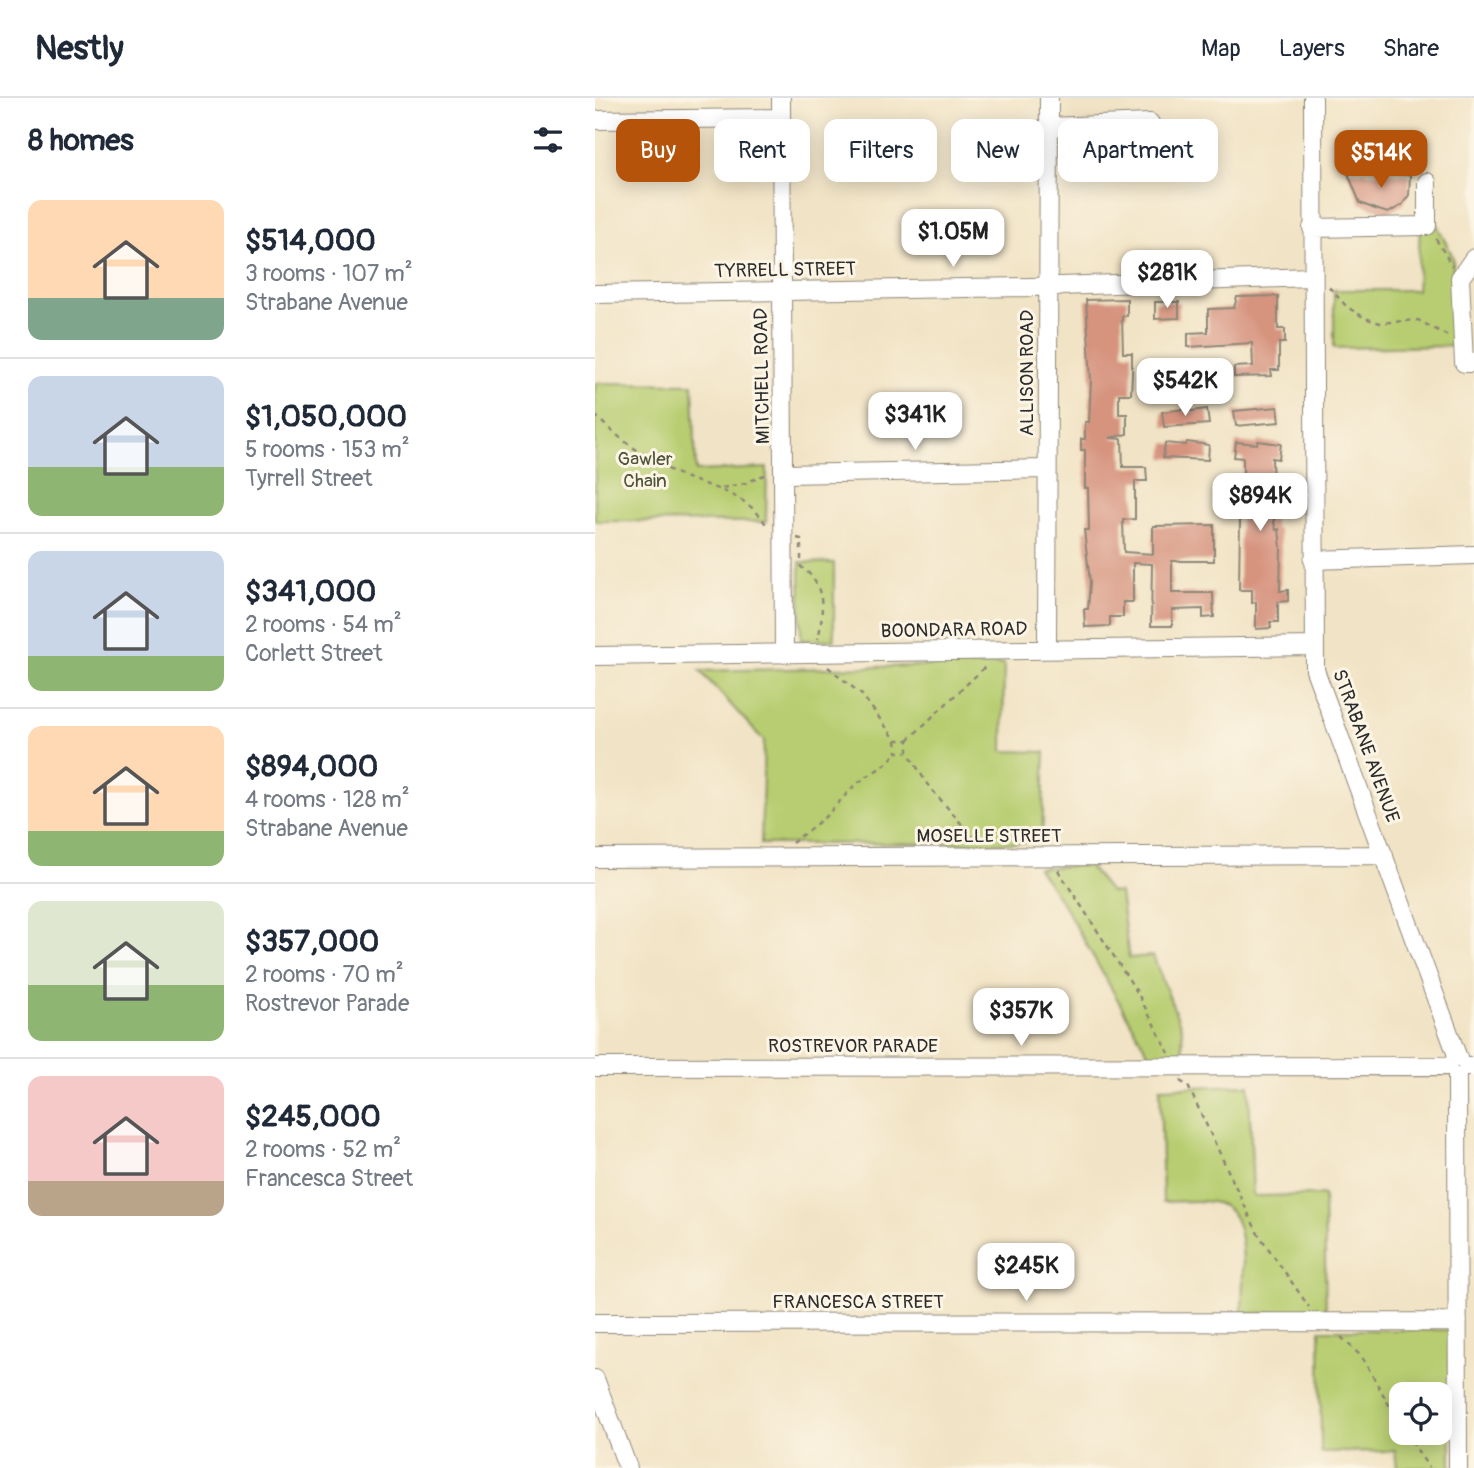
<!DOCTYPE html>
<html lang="en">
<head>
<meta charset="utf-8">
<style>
	:root { --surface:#fff; --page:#f2f2f3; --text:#1f2937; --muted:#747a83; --line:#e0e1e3; --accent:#b45309 }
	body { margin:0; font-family:Pangolin,sans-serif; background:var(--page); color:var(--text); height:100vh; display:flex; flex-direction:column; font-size:26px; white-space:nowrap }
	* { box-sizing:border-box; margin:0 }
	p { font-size:23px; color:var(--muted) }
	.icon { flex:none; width:38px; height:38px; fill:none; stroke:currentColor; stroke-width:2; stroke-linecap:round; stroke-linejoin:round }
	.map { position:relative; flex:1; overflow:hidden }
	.details { display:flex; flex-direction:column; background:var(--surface); width:595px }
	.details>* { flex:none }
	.hud { position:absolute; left:21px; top:21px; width:665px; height:63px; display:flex; gap:14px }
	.buttons { position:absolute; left:794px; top:1284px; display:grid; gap:14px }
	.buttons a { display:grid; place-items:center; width:63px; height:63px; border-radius:14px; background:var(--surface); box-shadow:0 4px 18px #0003; font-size:35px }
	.price { position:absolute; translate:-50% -60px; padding:0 16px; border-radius:14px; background:#fff; color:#222; font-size:23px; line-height:46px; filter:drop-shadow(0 2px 4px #0008) }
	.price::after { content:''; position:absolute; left:50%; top:42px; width:21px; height:16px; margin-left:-10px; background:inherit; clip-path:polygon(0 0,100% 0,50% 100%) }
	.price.active { background:var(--accent); color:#fff }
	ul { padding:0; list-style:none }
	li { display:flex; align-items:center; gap:21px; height:175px; padding:0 28px }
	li+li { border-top:2px solid var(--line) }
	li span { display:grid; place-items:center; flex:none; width:196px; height:140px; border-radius:14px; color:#555 }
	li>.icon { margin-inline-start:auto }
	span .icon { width:84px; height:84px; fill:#fffc; stroke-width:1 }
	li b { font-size:30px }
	h2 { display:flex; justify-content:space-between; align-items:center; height:84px; padding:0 28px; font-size:30px }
	.pill { padding:0 24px; border-radius:14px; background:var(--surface); box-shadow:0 4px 18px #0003; font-size:24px; line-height:63px }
	.pill.active { background:var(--accent); color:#fff }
	header { display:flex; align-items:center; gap:42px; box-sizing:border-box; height:98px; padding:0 35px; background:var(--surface); border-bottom:2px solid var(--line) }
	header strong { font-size:33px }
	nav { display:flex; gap:38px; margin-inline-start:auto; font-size:24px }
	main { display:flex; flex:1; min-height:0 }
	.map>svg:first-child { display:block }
	.green { fill:#b8cd71; stroke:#727c4e; stroke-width:2; fill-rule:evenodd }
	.building { fill:#d6937e }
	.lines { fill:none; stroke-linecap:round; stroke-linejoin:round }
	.minor-casing { stroke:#8e8778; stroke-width:20 }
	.path { stroke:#8e8778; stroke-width:2.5; stroke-dasharray:5 5; stroke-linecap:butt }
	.minor { stroke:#fff; stroke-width:18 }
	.labels { text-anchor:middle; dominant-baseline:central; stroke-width:6; stroke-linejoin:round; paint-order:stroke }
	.street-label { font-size:19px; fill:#2b2b2b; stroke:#fcf5e5 }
	.park-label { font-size:19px; fill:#4e543c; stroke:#fcf5e5 }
</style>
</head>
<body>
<header>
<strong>Nestly</strong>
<nav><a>Map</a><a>Layers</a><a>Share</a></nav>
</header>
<main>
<section class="details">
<h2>8 homes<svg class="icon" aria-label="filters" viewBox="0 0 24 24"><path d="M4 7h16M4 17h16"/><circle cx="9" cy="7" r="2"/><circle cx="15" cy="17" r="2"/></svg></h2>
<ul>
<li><span style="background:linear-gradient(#ffd9b3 70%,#7fa58c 0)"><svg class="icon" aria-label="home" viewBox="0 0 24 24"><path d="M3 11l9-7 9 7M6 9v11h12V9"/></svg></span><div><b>$514,000</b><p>3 rooms · 107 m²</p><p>Strabane Avenue</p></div></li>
<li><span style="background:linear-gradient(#c9d6e8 65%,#8fb573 0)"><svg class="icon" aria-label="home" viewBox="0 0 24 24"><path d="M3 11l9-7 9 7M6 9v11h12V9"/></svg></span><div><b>$1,050,000</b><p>5 rooms · 153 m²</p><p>Tyrrell Street</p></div></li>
<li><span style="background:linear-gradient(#c9d6e8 75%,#8fb573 0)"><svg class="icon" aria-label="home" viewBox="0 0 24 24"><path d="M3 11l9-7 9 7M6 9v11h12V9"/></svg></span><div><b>$341,000</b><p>2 rooms · 54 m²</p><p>Corlett Street</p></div></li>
<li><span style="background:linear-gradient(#ffd9b3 75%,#8fb573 0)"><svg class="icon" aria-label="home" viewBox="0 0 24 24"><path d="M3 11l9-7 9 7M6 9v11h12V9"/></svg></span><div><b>$894,000</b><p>4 rooms · 128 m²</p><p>Strabane Avenue</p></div></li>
<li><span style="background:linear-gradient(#dfe7d0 60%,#8fb573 0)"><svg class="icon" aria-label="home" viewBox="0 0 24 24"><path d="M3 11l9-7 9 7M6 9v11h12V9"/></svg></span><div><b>$357,000</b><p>2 rooms · 70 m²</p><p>Rostrevor Parade</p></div></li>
<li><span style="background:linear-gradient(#f6c9c9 75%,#b9a48a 0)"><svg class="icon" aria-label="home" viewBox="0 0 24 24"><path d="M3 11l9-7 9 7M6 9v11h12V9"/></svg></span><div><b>$245,000</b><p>2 rooms · 52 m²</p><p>Francesca Street</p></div></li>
</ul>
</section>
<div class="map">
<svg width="879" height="1370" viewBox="0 0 879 1370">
	<rect width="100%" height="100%" fill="#fcf5e5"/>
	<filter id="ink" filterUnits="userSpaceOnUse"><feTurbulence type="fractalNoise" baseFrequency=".0143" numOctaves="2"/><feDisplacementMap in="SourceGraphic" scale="14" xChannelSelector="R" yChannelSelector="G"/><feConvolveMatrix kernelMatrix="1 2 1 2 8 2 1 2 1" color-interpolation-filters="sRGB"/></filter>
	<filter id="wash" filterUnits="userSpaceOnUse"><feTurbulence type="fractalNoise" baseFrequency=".00686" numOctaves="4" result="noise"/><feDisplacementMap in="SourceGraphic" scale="28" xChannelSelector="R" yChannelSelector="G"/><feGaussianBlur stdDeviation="1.57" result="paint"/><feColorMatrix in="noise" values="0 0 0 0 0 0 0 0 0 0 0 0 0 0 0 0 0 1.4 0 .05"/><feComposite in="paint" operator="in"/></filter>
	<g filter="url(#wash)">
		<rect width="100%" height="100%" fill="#f1e3c5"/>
		<!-- green -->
		<path class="green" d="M841,125L858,159L859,248L739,250V192H822L825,129Z
			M0,285L98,286L101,373L172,370L171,424L0,423Z
			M205,464L239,465V542H206Z
			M409,566L408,653L450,654L447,745L166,746L169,643L105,573Z
			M493,767L515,794L525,795L534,860L558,858L587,931L588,961L556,960L470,809L443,770Z
			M654,987L658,1098L729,1097L731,1214L647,1215C647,1189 654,1127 632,1110C618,1099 585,1104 568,1104L565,990Z
			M725,1232H855L856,1370H802L800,1353L726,1354ZM807,1297H845V1335H807Z"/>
		<g id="blocks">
			<!-- building -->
			<path class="building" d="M752,73L815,77L814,97L807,107L793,115L780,111L765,105Z
				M683,198V231H690V245H684V272H676L677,278L639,279V269L658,268L657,245L593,249V235L613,234V211L639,210L642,199Z
				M532,201V218H527L528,255H537V275L536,296H524V316H532V336L515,340L527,341L528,369H551L552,383H540V421L528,422L529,454L558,456V428L619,427V463H577V495H618L619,519L608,520V511L577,512V528H556L557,466L538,465V504H528V519H515V528L490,529L489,511H493L495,484L489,432H494L493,390H490V352H486V341H490V324H494L496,283L491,202Z
				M560,204H584V220L560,221Z
				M683,309L685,324L641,328L639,313Z
				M589,311L590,314L612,311L614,326L569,329L567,314Z
				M663,343L686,346L684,361L677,360L679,424L681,432L684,431L686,450L685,493L693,492V503L683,504V524H675L676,530L661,531V504L657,505V492H644L645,419H642V409H655V388H648V360L639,359L641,344L662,346Z
				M592,344L614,347L613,362L568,360L570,345L591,347Z"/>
		</g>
	</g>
	<g filter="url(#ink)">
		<use href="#blocks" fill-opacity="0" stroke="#8e8778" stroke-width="2"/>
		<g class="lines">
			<defs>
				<path id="minor" d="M186,0L189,556
					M718,0L720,572L863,960
					M0,22L186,20
					M454,29L555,25
					M717,130L832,128V84
					M879,160L865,180L869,265H879
					M0,196L437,189L716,179
					M189,376L452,371
					M718,462L879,457
					M452,551L454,0
					M0,558L720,548
					M0,760L789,757
					M0,969L853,968
					M872,969H879
					M862,979L863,1370
					M0,1225L863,1224
					M0,1281L33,1370"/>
			</defs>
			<!-- minor casing -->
			<use href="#minor" class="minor-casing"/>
			<!-- path -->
			<path class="path" d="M841,141L857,168
				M734,189L752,209L770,220L785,225L823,222L853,238
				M0,317C23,341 54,362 83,376C115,391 154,394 173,430
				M127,390L151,385L173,375
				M202,440L206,441V469C231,485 229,516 223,541
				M233,569L267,597L301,642H313V654L332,686L383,745
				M301,642L302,654H311
				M313,642L392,567
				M197,745L230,719L261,686L291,666L302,654
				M463,772L542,894L574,955
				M585,983L593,988L662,1134L714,1209
				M746,1239L767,1259L807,1330
				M811,1335L834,1370"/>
			<!-- minor -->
			<use href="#minor" class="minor"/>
		</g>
	</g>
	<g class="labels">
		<!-- street labels -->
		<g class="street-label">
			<text transform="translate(190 172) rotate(-1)">TYRRELL STREET</text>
			<text transform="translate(432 275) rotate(-90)">ALLISON ROAD</text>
			<text transform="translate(167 278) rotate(-91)">MITCHELL ROAD</text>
			<text transform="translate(359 532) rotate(-1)">BOONDARA ROAD</text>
			<text transform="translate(771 648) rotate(70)">STRABANE AVENUE</text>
			<text x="394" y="738">MOSELLE STREET</text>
			<text x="258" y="948">ROSTREVOR PARADE</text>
			<text x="263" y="1204">FRANCESCA STREET</text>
		</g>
		<!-- park labels -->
		<g class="park-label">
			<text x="50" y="361">Gawler<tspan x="50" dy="22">Chain</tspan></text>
		</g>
	</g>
</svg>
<div class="buttons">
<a><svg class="icon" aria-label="locate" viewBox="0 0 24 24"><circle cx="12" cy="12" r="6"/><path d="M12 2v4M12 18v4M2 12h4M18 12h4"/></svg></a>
</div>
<b class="price active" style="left:786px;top:92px">$514K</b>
<b class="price" style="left:358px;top:171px">$1.05M</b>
<b class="price" style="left:572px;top:212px">$281K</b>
<b class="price" style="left:590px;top:320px">$542K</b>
<b class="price" style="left:320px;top:354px">$341K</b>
<b class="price" style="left:665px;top:435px">$894K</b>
<b class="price" style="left:426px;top:950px">$357K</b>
<b class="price" style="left:431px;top:1205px">$245K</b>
<div class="hud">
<a class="pill active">Buy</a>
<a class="pill">Rent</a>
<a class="pill">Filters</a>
<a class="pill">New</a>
<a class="pill">Apartment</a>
</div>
</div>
</main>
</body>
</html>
